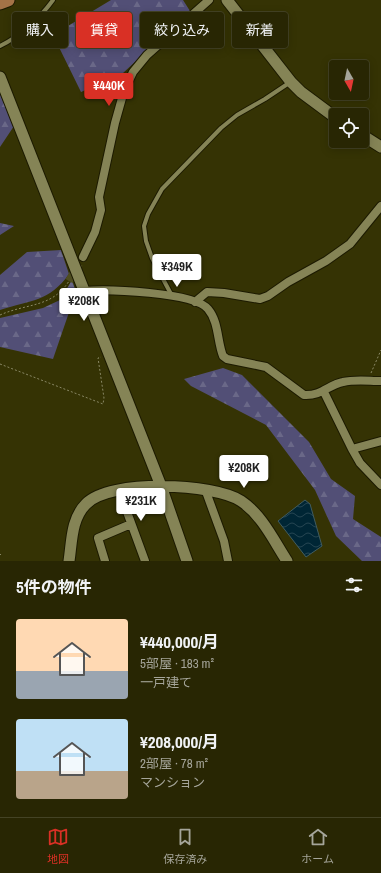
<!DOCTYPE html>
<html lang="ja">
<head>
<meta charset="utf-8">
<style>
	:root { --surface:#282603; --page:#343212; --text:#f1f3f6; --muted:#a5a59a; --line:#444325; --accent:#d93025 }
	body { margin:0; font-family:"Archivo Narrow","Noto Sans JP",sans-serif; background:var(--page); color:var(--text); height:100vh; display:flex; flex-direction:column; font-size:15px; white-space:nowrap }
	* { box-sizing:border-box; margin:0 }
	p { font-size:13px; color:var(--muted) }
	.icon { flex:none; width:22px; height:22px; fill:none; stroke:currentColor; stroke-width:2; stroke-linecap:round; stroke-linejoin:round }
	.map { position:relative; height:561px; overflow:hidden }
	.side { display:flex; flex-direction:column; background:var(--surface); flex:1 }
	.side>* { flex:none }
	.top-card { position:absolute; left:12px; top:12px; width:357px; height:36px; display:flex; gap:8px }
	.needle { width:26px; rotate:171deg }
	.tools { position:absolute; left:329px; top:60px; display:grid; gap:8px }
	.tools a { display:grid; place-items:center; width:40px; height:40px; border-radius:4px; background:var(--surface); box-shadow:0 2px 10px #0003,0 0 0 1px var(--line); font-size:20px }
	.price { position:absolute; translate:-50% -34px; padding:0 9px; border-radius:4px; background:#fff; color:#222; font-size:13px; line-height:26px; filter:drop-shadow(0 1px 2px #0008) }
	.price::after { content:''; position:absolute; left:50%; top:24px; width:12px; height:9px; margin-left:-6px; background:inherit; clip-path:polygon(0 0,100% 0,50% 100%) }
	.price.selected { background:var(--accent); color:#fff }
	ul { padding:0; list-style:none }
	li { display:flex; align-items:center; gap:12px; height:100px; padding:0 16px }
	li span { display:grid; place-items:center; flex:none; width:112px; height:80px; border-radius:4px; color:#555 }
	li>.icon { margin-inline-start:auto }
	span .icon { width:48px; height:48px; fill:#fffc; stroke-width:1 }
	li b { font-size:17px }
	h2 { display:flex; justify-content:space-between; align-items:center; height:48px; padding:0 16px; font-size:17px }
	.tag { padding:0 14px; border-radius:4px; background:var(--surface); box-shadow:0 2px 10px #0003,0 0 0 1px var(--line); font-size:14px; line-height:36px }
	.tag.selected { background:var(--accent); color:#fff }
	.tab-bar { display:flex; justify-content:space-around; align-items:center; height:56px; border-top:1px solid var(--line); background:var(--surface); font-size:11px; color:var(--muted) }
	.tab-bar a { display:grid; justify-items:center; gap:2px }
	.tab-bar .selected { color:var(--accent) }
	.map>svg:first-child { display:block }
	.forest { fill:url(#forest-firs) }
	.water { fill:url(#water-waves); stroke:#415c5f }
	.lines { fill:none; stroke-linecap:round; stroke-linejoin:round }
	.street-tunnel { stroke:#4e4c20; stroke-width:8; stroke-dasharray:8 4; stroke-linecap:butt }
	.lane-casing { stroke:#1c1a00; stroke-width:6 }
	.street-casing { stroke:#1c1a00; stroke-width:10 }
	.secondary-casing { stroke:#1c1a00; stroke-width:13 }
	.primary-casing { stroke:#1c1a00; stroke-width:15 }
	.path { stroke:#898865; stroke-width:1; stroke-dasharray:2 2; stroke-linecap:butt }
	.lane { stroke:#858456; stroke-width:4 }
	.street { stroke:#858456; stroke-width:8 }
	.secondary { stroke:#858456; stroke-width:11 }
	.primary { stroke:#a47347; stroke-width:13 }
</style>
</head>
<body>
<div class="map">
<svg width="381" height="561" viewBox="0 0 381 561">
	<defs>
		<pattern id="forest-firs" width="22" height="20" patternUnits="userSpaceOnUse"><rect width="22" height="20" fill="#524f76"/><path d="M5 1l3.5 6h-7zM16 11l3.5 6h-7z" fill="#6a6888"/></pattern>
		<pattern id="water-waves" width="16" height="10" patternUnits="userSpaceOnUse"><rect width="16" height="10" fill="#002635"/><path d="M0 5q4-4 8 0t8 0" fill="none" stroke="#254551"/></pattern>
	</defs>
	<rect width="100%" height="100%" fill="#353304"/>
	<!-- forest -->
	<path class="forest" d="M111,0H183L190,11L123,73L81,92L53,35Z
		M0,94L14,126L0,147Z
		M0,223L14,226L0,235Z
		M61,250L69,274C49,302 31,300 0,310V275L27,252Z
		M72,280L76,292L53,359L0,347V318L43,308L60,300Z
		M223,368L242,375L309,442L331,479L355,496L353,519L381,537V561H362L336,536L315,490L266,425L191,386L184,379Z"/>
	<!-- water -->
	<path class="water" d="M305,500L310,504L322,546L306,557L278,521Z"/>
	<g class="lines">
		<!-- street-tunnel -->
		<path class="street-tunnel" d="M69,281L83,257"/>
		<defs>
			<path id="lane" d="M0,46C19,37 41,17 53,0
				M172,296L152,258L146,241L144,226L148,214L162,189L221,128L237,115L265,99L289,83"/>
			<path id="street" d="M83,257L95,232L101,210L99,197L115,123L124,91L133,72L147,55L209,0
				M84,291C107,289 194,292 208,309C219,322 217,341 223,356L227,359L266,367L304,395C322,396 328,385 343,382C355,379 369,381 381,381
				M195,302L207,292L224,293L260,299L268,296L288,282L326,261L350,244L381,206
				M324,392L352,449L381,441
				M352,449L360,463L381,485
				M205,489L224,541L228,561
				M119,490L145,561
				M105,561L98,538L131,524"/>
			<path id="secondary" d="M227,0L291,82L301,92L336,118
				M0,77L161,486L187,561
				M362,135L381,147
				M69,561C72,542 71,519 86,504C110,479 214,483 241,501C262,515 274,541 287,561"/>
			<path id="primary" d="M0,3L8,0"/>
		</defs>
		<!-- lane casing -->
		<use href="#lane" class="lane-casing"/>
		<!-- street casing -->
		<use href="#street" class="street-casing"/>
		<!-- secondary casing -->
		<use href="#secondary" class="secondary-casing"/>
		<!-- primary casing -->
		<use href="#primary" class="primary-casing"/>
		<!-- path -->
		<path class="path" d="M0,315C27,303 52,308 69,281
			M0,364L103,404L104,398L98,358L101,357
			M371,373L381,350
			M0,554L1,555"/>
		<!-- lane -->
		<use href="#lane" class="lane"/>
		<!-- street -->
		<use href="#street" class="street"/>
		<!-- secondary -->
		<use href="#secondary" class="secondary"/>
		<!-- primary -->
		<use href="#primary" class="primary"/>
	</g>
</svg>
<div class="tools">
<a><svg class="needle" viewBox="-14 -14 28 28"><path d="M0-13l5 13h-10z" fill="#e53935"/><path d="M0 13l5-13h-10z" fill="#a5a59a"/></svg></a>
<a><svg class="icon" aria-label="locate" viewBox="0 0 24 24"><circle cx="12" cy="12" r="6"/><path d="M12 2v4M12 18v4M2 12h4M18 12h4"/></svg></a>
</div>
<b class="price selected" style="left:109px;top:107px">¥440K</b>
<b class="price" style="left:177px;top:288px">¥349K</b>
<b class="price" style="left:84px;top:322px">¥208K</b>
<b class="price" style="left:244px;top:489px">¥208K</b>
<b class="price" style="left:141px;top:522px">¥231K</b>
<div class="top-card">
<a class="tag">購入</a>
<a class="tag selected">賃貸</a>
<a class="tag">絞り込み</a>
<a class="tag">新着</a>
</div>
</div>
<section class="side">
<h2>5件の物件<svg class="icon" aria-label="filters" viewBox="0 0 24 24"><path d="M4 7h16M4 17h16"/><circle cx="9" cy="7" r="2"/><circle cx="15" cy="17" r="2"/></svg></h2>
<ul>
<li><span style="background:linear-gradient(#ffd9b3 65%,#9aa5b1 0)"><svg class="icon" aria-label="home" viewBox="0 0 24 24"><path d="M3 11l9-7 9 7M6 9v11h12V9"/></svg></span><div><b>¥440,000/月</b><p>5部屋 · 183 m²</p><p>一戸建て</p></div></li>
<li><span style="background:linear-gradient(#bfe0f5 65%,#b9a48a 0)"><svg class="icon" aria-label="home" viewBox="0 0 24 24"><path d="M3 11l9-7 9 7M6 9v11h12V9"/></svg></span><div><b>¥208,000/月</b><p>2部屋 · 78 m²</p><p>マンション</p></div></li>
</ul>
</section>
<nav class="tab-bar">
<a class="selected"><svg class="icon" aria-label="map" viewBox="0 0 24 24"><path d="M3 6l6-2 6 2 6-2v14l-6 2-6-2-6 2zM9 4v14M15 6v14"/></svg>地図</a>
<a><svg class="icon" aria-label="saved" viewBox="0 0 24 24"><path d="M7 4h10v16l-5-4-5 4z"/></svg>保存済み</a>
<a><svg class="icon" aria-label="home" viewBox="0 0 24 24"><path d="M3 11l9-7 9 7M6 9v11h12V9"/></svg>ホーム</a>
</nav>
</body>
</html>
